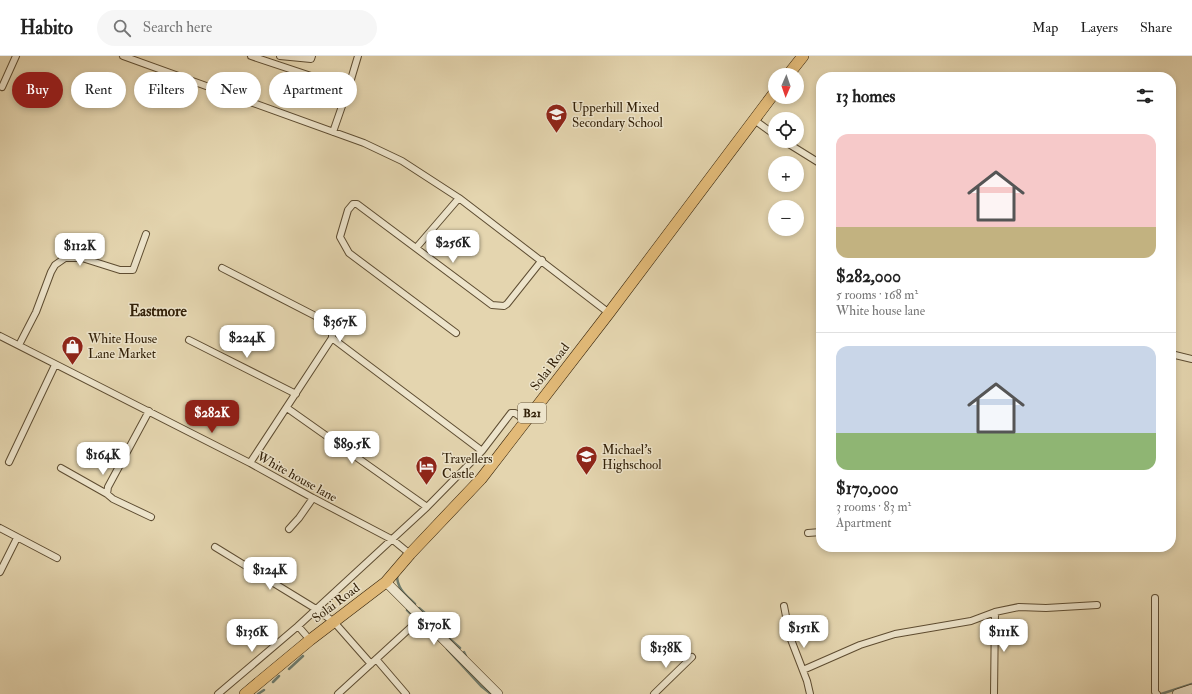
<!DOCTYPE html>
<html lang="en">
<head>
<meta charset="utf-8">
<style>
	:root { --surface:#fff; --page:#f6f6f6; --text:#222; --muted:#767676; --line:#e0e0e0; --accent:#8f2418 }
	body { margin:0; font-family:"IM FELL Double Pica",serif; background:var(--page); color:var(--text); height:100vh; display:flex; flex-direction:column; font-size:15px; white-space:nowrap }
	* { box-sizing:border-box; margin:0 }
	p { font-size:13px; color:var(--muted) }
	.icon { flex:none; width:22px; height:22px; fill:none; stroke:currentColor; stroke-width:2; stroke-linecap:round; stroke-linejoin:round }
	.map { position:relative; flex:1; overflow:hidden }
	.details { position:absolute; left:816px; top:16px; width:360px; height:480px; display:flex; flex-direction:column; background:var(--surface); border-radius:16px; box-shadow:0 2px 6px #0003 }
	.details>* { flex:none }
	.guide { position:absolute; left:12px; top:16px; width:380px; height:36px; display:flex; gap:8px }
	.needle { width:26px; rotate:182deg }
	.tools { position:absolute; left:768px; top:12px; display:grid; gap:8px }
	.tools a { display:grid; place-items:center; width:36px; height:36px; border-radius:50%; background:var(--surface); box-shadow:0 2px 6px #0003; font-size:20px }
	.price { position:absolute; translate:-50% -34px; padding:0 9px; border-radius:8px; background:#fff; color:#222; font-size:13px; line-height:26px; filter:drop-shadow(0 1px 2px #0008) }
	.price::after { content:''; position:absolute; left:50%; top:24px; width:12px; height:9px; margin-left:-6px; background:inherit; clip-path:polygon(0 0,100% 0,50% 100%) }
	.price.current { background:var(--accent); color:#fff }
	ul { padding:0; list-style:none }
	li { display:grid; align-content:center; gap:8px; height:212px; padding:0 20px }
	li+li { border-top:1px solid var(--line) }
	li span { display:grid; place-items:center; height:124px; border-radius:12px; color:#555 }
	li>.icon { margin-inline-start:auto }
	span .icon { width:72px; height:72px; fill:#fffc; stroke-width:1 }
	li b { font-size:17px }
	h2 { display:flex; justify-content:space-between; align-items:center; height:48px; padding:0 20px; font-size:17px }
	.pill { padding:0 14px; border-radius:18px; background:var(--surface); box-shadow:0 2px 6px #0003; font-size:14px; line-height:36px }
	.pill.current { background:var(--accent); color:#fff }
	header { display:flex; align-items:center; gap:24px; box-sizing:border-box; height:56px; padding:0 20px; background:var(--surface); border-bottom:1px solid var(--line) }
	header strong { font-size:19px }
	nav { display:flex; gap:22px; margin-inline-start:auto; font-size:14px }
	.search { width:280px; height:36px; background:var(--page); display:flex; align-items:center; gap:10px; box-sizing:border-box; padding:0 14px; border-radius:22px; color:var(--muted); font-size:15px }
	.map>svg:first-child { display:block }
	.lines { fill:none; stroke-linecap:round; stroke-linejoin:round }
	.stream { stroke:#6e7b6d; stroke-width:2.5 }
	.street-casing { stroke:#5e4d32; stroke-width:8 }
	.secondary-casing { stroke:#322008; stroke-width:10 }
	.highway-casing { stroke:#322008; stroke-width:12 }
	.street { stroke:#ede4cb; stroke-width:6 }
	.secondary { stroke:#ede4cb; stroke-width:9 }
	.highway { stroke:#e2ba78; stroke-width:11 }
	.labels { text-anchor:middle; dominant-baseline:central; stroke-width:3; stroke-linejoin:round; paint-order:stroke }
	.shield { fill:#ede4cb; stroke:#6a5b42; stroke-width:1 }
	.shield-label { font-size:12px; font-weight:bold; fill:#322008 }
	.poi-label { font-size:13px; fill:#322008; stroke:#ede4cb; text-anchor:start }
	.street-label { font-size:13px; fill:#322008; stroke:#ede4cb }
	.quarter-label { font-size:15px; font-weight:bold; fill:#322008; stroke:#ede4cb }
</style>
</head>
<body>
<header>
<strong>Habito</strong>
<div class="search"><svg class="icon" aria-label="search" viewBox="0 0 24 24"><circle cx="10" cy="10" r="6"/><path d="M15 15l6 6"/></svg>Search here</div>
<nav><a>Map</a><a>Layers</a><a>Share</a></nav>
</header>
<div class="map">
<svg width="1192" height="638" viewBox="0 0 1192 638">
	<rect width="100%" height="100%" fill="#e4d5af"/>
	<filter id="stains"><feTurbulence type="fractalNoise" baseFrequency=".005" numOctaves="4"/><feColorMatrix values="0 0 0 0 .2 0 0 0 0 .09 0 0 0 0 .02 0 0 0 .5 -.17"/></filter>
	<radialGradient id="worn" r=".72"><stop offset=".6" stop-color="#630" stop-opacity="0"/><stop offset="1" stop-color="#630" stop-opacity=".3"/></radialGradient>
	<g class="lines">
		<!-- stream -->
		<path class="stream" d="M397,519C397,533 406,539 415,548
			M419,552L426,558
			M407,554L416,563
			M429,561L442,574
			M447,579L450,582
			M451,584L460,592
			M447,593L481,630L491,638
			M464,596L466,600
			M289,613L303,600
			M273,626L279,620
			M258,638L264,634
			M1161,638L1192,628"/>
		<defs>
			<path id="street" d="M123,0L364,87L402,105L459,142L609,257
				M251,0L338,29L349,30L358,0
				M280,0L311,3L312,0
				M2,31L16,0
				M753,63L775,79
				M333,76L349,30
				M784,85L821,108
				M416,192L459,142
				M222,212L329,267L332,274V282L250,407
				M456,277L349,197L340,181L348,154L353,148H357L492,249L504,250L507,248L542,204
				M0,280L250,407L313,442L393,484L410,498
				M332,282L482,395
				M189,284L296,338
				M19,289L36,256L51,216L55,209L65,202H82L120,214H133L146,178
				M1171,298L1192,303
				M287,352L427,451
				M149,355L108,431L107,438L113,443L151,461
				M9,406L55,309
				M61,412L107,438
				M0,472L57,502
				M289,473L299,462L313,442
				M808,477L821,476
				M215,491L316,553L334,566L371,608
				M0,516L17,482
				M1155,542V636L1157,638
				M784,550L790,581L807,625L810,638
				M310,584L298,570L427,451L482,395L511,357H515L526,365
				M376,603L406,638
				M803,614L860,589L895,578L971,565L995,556L1019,551L1046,552L1097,549
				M218,638L298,570
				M338,638L421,562
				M654,638L692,601
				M994,638L995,556"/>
			<path id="secondary" d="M386,526L498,638
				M1177,638L1192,633"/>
			<path id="highway" d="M788,19L803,0
				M245,638L310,584L386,526L410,498L481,423L609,257L775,36"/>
		</defs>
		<!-- street casing -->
		<use href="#street" class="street-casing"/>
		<!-- secondary casing -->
		<use href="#secondary" class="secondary-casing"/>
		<!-- highway casing -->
		<use href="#highway" class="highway-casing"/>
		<!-- street -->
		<use href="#street" class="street"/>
		<!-- secondary -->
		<use href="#secondary" class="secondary"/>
		<!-- highway -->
		<use href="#highway" class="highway"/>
	</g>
	<!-- icons -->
	<defs>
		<symbol id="school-pin" viewBox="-11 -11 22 30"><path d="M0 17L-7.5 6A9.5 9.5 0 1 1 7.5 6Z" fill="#8f2418" stroke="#ede4cb"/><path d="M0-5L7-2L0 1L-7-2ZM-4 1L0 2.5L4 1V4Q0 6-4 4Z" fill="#fff"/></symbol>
		<symbol id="shop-pin" viewBox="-11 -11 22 30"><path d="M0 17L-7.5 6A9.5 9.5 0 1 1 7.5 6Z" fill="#8f2418" stroke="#ede4cb"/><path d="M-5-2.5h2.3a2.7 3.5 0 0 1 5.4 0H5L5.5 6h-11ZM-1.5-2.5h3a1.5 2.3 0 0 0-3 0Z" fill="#fff"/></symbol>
		<symbol id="hotel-pin" viewBox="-11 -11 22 30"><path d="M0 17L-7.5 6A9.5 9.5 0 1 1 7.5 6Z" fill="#8f2418" stroke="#ede4cb"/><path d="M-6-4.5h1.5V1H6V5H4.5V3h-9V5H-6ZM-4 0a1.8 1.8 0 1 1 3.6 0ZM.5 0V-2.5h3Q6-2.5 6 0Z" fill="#fff"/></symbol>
	</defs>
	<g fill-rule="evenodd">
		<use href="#school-pin" x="544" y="46" width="25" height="34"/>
		<use href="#shop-pin" x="60" y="278" width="25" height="34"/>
		<use href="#school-pin" x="574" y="388" width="25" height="34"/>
		<use href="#hotel-pin" x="414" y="398" width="25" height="34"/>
	</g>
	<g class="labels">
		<!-- shield labels -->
		<rect class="shield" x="518" y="347" width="28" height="20" rx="3"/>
		<g class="shield-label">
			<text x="532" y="357">B21</text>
		</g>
		<!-- poi labels -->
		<g class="poi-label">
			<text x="572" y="52">Upperhill Mixed<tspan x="572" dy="15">Secondary School</tspan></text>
			<text x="88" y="283">White House<tspan x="88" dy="15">Lane Market</tspan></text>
			<text x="602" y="394">Michael's<tspan x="602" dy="15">Highschool</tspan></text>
			<text x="442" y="403">Travellers<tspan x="442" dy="15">Castle</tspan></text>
		</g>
		<!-- street labels -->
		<g class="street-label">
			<text transform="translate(550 311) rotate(-53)">Solai Road</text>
			<text transform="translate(297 421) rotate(29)">White house lane</text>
			<text transform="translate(336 547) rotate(-37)">Solai Road</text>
		</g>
		<!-- quarter labels -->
		<g class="quarter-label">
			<text x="158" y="255">Eastmore</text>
		</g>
	</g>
	<rect width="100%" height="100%" filter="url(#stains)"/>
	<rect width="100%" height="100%" fill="url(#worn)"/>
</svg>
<div class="tools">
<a><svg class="needle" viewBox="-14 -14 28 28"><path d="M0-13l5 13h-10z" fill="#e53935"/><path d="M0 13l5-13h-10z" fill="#767676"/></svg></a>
<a><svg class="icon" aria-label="locate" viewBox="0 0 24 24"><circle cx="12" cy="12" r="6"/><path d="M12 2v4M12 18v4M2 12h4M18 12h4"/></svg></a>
<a>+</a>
<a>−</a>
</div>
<b class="price" style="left:453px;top:208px">$256K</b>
<b class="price" style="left:80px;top:211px">$112K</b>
<b class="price" style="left:340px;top:287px">$367K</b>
<b class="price" style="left:247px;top:303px">$224K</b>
<b class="price current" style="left:212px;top:378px">$282K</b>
<b class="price" style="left:352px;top:409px">$89.5K</b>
<b class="price" style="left:103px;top:420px">$164K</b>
<b class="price" style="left:270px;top:535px">$124K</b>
<b class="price" style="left:434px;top:590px">$170K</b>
<b class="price" style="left:804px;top:593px">$151K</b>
<b class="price" style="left:252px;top:597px">$136K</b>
<b class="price" style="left:1004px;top:597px">$111K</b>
<b class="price" style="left:666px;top:613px">$138K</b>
<div class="guide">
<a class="pill current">Buy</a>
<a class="pill">Rent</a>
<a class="pill">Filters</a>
<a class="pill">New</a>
<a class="pill">Apartment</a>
</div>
<section class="details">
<h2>13 homes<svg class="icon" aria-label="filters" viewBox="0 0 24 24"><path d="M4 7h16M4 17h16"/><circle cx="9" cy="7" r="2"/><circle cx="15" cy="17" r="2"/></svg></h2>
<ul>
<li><span style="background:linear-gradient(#f6c9c9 75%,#c2b280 0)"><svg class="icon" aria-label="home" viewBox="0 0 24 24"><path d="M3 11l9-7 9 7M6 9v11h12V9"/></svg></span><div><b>$282,000</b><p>5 rooms · 168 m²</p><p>White house lane</p></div></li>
<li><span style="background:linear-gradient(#c9d6e8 70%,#8fb573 0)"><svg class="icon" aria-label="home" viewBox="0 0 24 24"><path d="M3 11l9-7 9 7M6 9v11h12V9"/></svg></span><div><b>$170,000</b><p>3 rooms · 83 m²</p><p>Apartment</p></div></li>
</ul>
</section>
</div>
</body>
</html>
